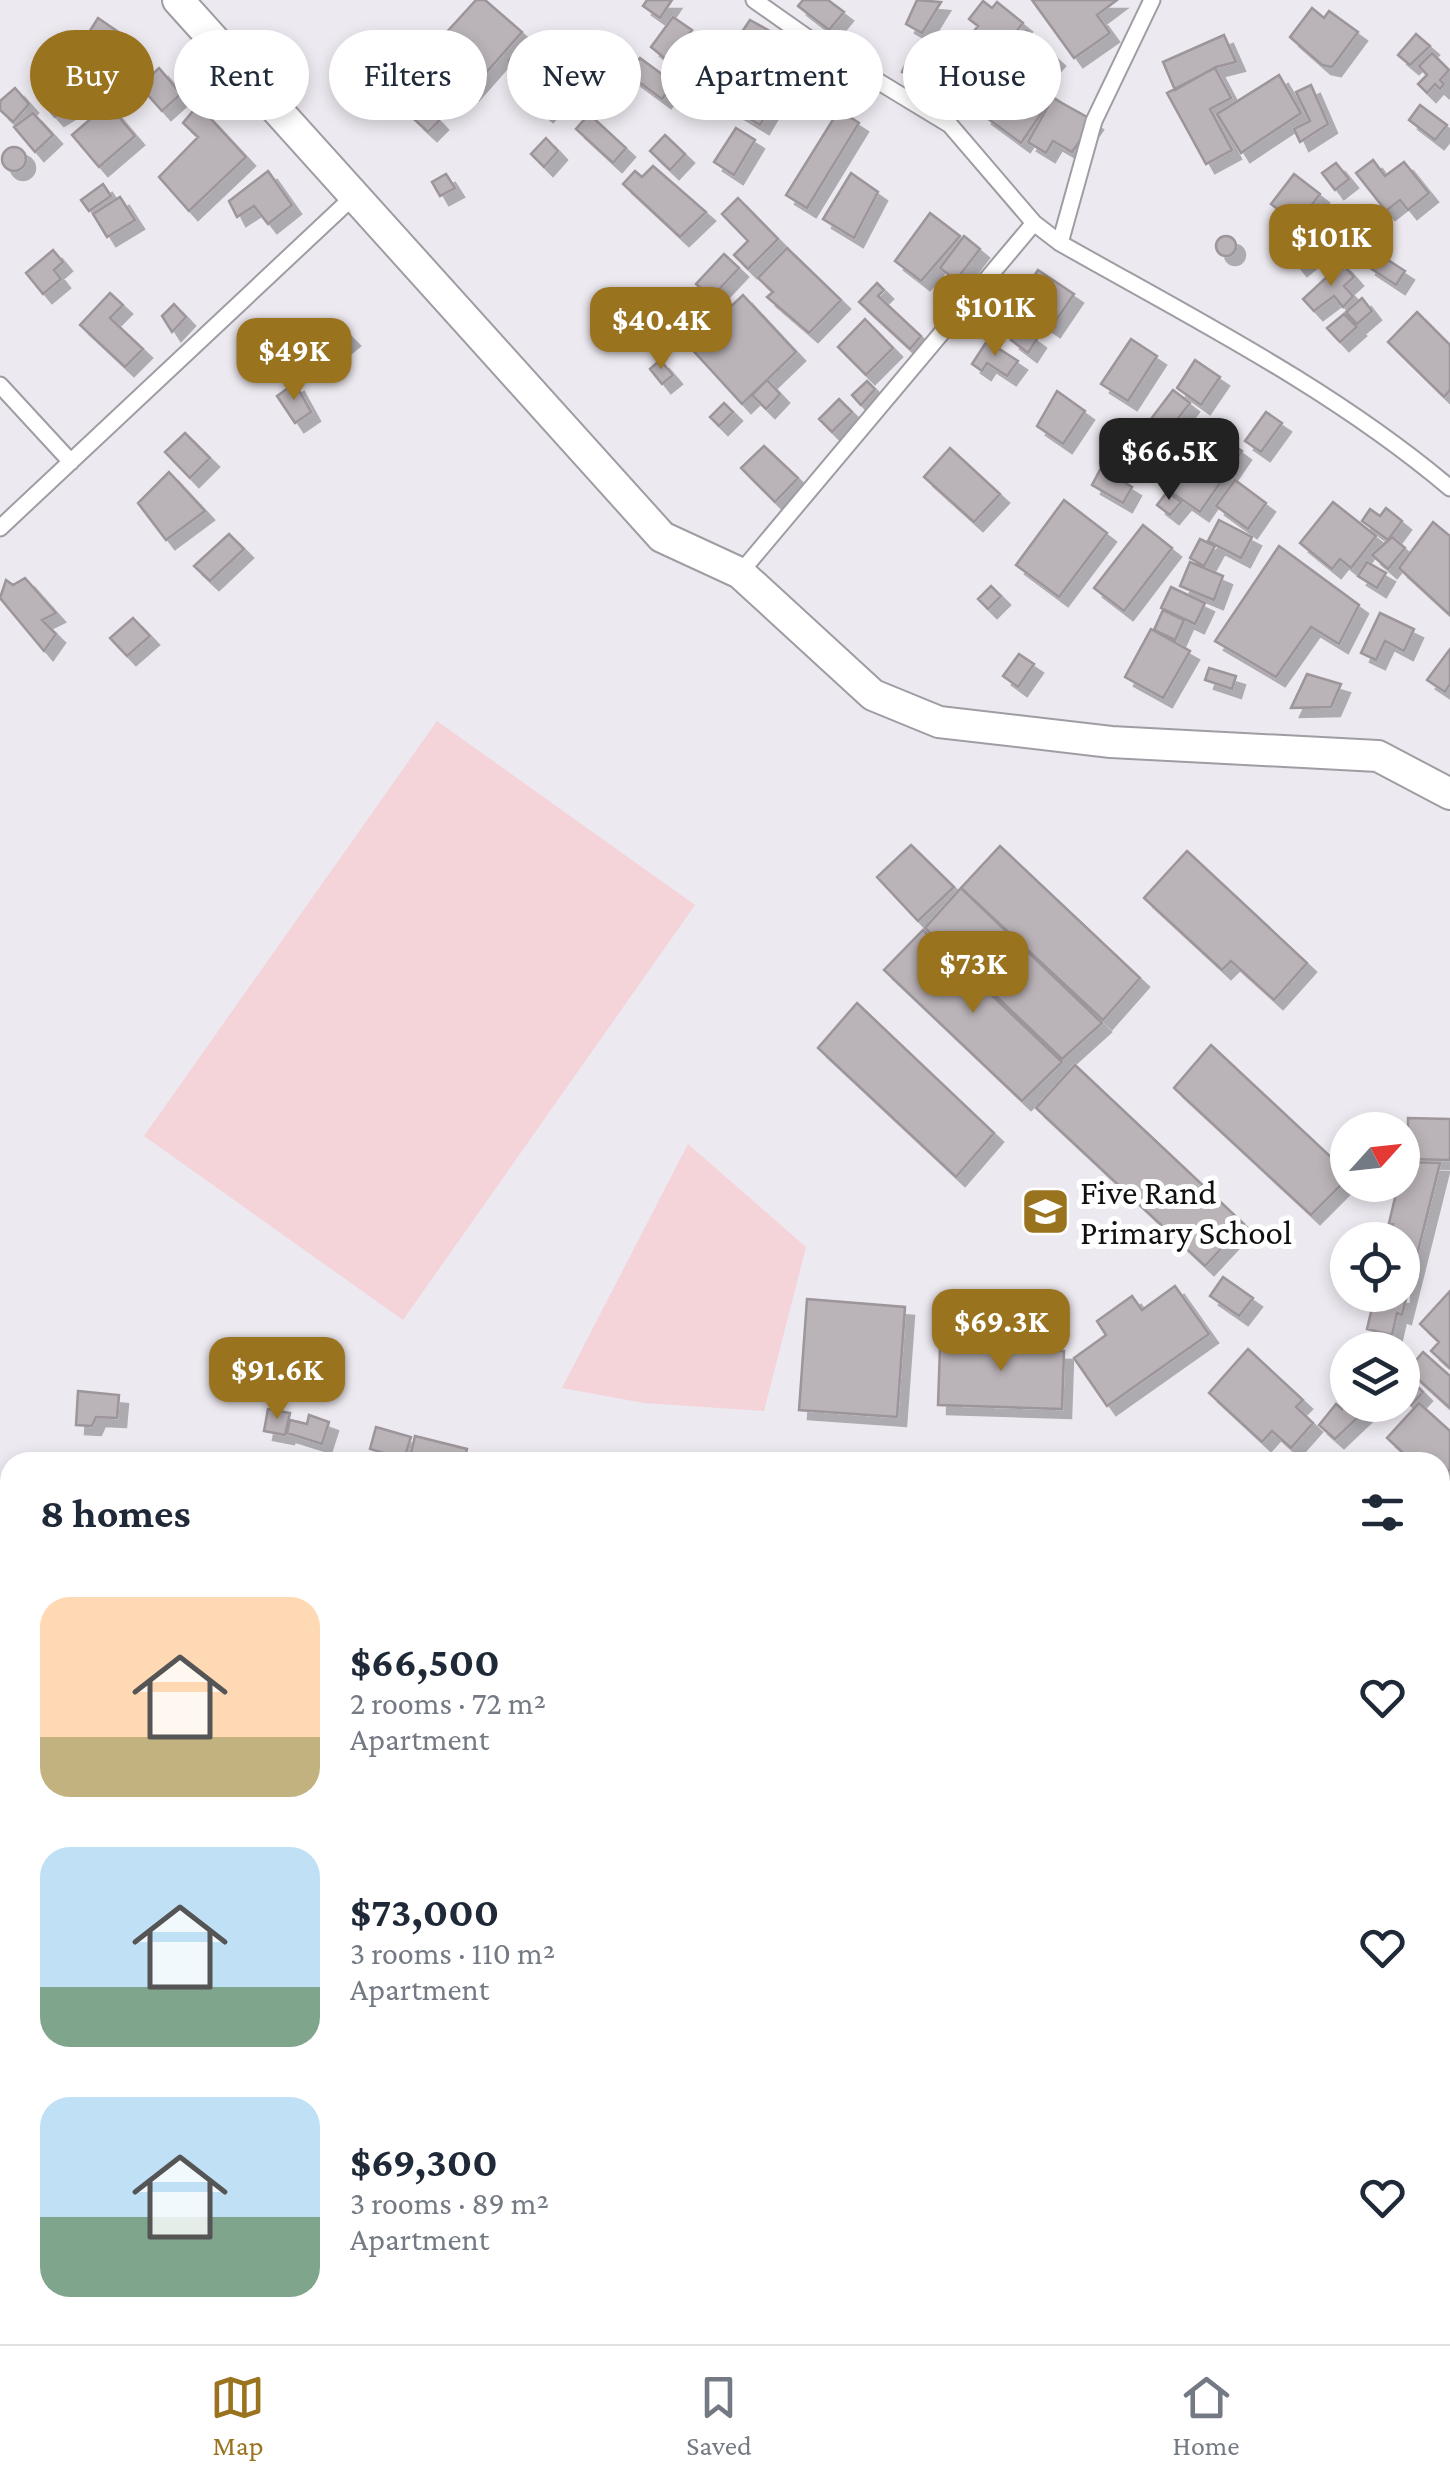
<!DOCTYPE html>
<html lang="en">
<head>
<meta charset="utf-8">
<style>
	:root { --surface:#fff; --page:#f2f2f3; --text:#1f2937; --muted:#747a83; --line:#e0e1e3; --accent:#9a731f }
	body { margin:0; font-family:"Crimson Pro",serif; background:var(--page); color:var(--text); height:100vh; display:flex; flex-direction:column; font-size:38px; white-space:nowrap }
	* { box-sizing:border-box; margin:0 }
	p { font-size:32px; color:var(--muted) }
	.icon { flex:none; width:55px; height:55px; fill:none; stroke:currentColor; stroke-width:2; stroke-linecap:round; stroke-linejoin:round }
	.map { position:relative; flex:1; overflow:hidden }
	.sheet { position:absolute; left:0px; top:1452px; width:1450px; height:892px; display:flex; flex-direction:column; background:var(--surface); border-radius:30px 30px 0 0; box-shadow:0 5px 15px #0003 }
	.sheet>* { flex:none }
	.guide { position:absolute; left:30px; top:30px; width:1390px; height:90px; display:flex; gap:20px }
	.needle { width:65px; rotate:63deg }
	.buttons { position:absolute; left:1330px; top:1112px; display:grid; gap:20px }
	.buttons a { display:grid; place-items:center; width:90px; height:90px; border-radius:50%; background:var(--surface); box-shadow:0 5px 15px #0003; font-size:50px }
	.price { position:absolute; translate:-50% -85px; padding:0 22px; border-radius:20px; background:var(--accent); color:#fff; font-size:32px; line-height:65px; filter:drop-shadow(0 2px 5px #0008) }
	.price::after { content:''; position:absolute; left:50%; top:60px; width:30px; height:22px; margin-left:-15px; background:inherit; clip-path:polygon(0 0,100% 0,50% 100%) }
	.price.selected { background:#222; color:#fff }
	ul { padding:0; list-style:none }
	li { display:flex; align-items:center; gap:30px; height:250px; padding:0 40px }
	li span { display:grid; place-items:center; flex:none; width:280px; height:200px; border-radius:30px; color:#555 }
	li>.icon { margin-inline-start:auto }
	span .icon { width:120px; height:120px; fill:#fffc; stroke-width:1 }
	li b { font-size:42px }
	h2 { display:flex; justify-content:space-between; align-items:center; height:120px; padding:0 40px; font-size:42px }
	.chip { padding:0 35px; border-radius:45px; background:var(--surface); box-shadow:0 5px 15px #0003; font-size:35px; line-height:90px }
	.chip.selected { background:var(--accent); color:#fff }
	.tabs { display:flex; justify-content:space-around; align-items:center; height:140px; border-top:2px solid var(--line); background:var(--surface); font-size:28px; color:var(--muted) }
	.tabs a { display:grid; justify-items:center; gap:5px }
	.tabs .selected { color:var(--accent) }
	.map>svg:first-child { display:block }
	.green { fill:#f4d3d9 }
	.building { fill:#bab3b8; stroke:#9c959a; stroke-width:2.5; filter:url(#shadow) }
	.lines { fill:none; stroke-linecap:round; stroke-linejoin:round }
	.lane-casing { stroke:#a09ca3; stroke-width:19 }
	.street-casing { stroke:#a09ca3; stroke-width:34 }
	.lane { stroke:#fff; stroke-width:15 }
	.street { stroke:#fff; stroke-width:30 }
	.labels { text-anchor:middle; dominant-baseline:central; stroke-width:10; stroke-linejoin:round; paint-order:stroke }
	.poi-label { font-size:35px; fill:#110f12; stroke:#fff; text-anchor:start }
</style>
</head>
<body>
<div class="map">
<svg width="1450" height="2344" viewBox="0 0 1450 2344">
	<defs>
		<filter id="shadow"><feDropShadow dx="9" dy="9" stdDeviation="0" flood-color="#0004"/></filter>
	</defs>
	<rect width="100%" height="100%" fill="#ede9f0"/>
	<!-- green -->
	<path class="green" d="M437,721L695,905L403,1320L144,1136Z
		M688,1144L806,1247L764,1411L644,1403L562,1388Z
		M1450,2256V2344H1276L1294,2335H1440V2261Z"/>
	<!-- building -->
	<path class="building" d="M476,0H485L522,32L470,91L453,76L461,66L436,44Z
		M647,0H672L660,18L643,6Z
		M828,0L844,12L829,30L798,6L803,0Z
		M917,0L941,2L922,33L906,24Z
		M1032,0H1117L1097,15L1110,33L1074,58Z
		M983,1L992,8L997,2L1023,23L997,56L971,35L978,26L969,19Z
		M1312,8L1324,18L1329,11L1358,32L1332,67L1322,65L1290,37Z
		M673,17L692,30L668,61L651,47Z
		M98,18L120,33L110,49L88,34Z
		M750,20L777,35L772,44L798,60L760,125L714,97L737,56L729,51Z
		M1026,30L1056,57L1036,80L1006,53Z
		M709,34L724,43L713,62L698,53Z
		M959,34L1002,61L972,108L930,80Z
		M1416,34L1430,46L1410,65L1398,55Z
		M1224,35L1236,62L1216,67L1175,90L1163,62Z
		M520,47L566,89L544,113L515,87L525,76L508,61Z
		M1432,53L1449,70L1440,80L1444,84L1440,89L1435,84L1427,93L1418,84L1427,75L1419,66Z
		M909,57L935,70L928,85L902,72Z
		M640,58L674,83L662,99L628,74Z
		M159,68L181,94L162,111L140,86Z
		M1017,68L1054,95L1021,143L983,115Z
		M1215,68L1231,98L1210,109L1232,150L1206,164L1167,93Z
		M1279,75L1301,113L1241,153L1217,114Z
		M91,81L104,94L86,109L74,97Z
		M1311,85L1328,124L1300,142L1294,129L1310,121L1296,92Z
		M53,87L71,107L55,117L38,98Z
		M15,88L29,104L13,122L0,110V101Z
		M1053,98L1094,121L1072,152L1053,141L1046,153L1028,142Z
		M108,104L135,136L99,167L72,135Z
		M198,105L246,157L189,211L159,177L198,137L183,123Z
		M1420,105L1447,125L1435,140L1409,120Z
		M427,108L439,121L428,132L415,120Z
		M839,110L859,123L807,208L786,195Z
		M33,113L53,135L35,152L14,127Z
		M589,114L626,148L613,163L576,129Z
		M736,128L755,140L734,175L714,162Z
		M665,135L685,154L670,170L650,151Z
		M546,138L558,151L544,167L531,154Z
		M2 159a12 12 0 1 1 24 0a12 12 0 1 1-24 0Z
		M1373,160L1385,176L1404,162L1429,193L1408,210L1400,200L1386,211L1356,173Z
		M1336,163L1349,179L1335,190L1322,173Z
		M653,166L706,212L680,237L623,184L635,171L642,177Z
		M268,171L292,205L268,224L254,206L237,217L229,201Z
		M851,173L878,192L854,238L823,219Z
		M446,174L455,188L440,196L432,182Z
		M1294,174L1320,194L1289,235L1271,222L1280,211L1271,204Z
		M103,184L111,196L89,211L81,200Z
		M120,197L135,220L107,237L93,214Z
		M738,198L778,239L748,269L734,255L748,241L722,214Z
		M930,213L960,236L921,281L895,261Z
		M1321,216L1337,235L1298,267L1283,248Z
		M964,236L980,249L956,280L940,268Z
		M1216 246a10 10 0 1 1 20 0a10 10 0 1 1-20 0Z
		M787,248L841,300L809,333L767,297L773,292L758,278Z
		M53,250L63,262L54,270L61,279L43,294L26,273Z
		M1376,252L1405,271L1396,285L1367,266Z
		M724,254L739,268L711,298L696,284Z
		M1342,263L1354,277L1344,286L1353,296L1343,307L1334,296L1314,311L1303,299Z
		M1038,270L1074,294L1051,328L1015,304Z
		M877,283L884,290L878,296L921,336L910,349L859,302Z
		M110,293L123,305L110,318L143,349L125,367L80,325Z
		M743,295L796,352L742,404L689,346Z
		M1362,298L1372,311L1357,324L1346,312Z
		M174,304L186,317L172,332L162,316Z
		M1417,312L1450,345V390L1444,397L1388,342Z
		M1344,314L1357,327L1340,342L1327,328Z
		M865,319L893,348L866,375L838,347Z
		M338,324L351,337L322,361L312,347Z
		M1020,327L1037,339L1028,353L1011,340Z
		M1131,339L1157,356L1128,401L1101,384Z
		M987,341L1018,361L1007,376L987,363L982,371L972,364Z
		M660,360L673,375L662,384L650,369Z
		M1195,360L1220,377L1201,405L1177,388Z
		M767,380L780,394L766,409L752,395Z
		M867,381L875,389L861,405L852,395Z
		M295,383L311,412L295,423L277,396Z
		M1173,390L1190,403L1151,453L1135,440Z
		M1057,391L1085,411L1063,444L1037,426Z
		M839,399L852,412L832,432L819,419Z
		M724,403L733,412L719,426L710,417Z
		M1266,412L1282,423L1261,452L1245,441Z
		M1210,428L1242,451L1200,512L1168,490Z
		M185,433L210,458L190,478L165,452Z
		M764,446L798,478L775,502L741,468Z
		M950,448L1000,494L974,522L924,477Z
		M1101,468L1132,487L1123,503L1092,485Z
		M169,472L205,511L166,540L138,503Z
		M1235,480L1266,503L1248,529L1216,506Z
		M1167,492L1181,502L1170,515L1157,505Z
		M1064,500L1107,533L1059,597L1016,565Z
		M1333,502L1376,536L1351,568L1340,559L1332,569L1300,543Z
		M1386,508L1402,521L1388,540L1362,521L1370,509L1380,516Z
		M1219,520L1252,537L1241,558L1208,541Z
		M1433,522L1450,536V615L1399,568Z
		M1143,525L1172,548L1124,611L1094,588Z
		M229,534L244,549L210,581L194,566Z
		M1392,537L1405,548L1388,569L1372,555Z
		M1200,539L1215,546L1204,566L1190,558Z
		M1279,546L1359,605L1339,644L1311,627L1276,677L1215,641Z
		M1190,562L1223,576L1214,600L1180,586Z
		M1367,562L1386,573L1377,588L1358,576Z
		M25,578L56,613L42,620L56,634L44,651L0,598L6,580L13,585Z
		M991,586L1001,596L988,609L978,599Z
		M1171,587L1205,603L1195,624L1161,608Z
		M1163,610L1184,620L1175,640L1154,630Z
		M1380,613L1414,629L1404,651L1385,641L1376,660L1361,653Z
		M133,618L150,636L127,656L110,638Z
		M1151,629L1190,651L1163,698L1125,677Z
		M1450,649V684L1445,692L1427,680Z
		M1019,654L1034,664L1018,687L1003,676Z
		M1209,668L1236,676L1232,689L1205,680Z
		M1307,674L1341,684L1331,707L1291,708Z
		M911,845L954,887L918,921L877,877Z
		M1000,846L1140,978L1103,1020L961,888Z
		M1187,851L1307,963L1274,1000L1231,961L1222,970L1144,898Z
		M961,888L1102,1023L1062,1059L925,928Z
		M923,930L1062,1062L1022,1101L884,970Z
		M857,1003L994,1133L956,1177L818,1048Z
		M1211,1045L1348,1173V1178L1311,1215L1174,1088Z
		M1075,1065L1244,1224L1205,1266L1036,1108Z
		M1408,1118L1450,1119V1160L1408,1159Z
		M1404,1162L1440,1163L1402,1315L1397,1313L1392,1335L1367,1329L1375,1295H1402V1240H1389L1393,1224L1389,1223L1398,1185H1402Z
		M1223,1277L1253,1298L1239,1316L1210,1296Z
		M1175,1286L1209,1334L1107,1406L1074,1358L1106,1335L1097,1321L1132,1296L1142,1310Z
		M1450,1291V1368L1431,1351L1439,1342L1420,1324Z
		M807,1299L905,1307L897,1417L799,1410Z
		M981,1331L1025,1333L1024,1350L1064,1351L1062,1409L938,1405L940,1347L980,1348Z
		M1248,1349L1303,1400L1296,1407L1313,1423L1291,1448L1272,1431L1262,1442L1209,1393Z
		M1423,1352L1450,1376V1408L1408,1370Z
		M1406,1375L1423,1392L1411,1405L1402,1396Z
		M78,1391L119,1395L117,1418L96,1417L92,1426L76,1425Z
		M1348,1402L1371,1405L1335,1439L1319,1425L1336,1404L1342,1409Z
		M1419,1403L1450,1431V1469L1440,1480V1462H1413L1387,1438Z
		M268,1409L290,1413L285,1435L264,1431Z
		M309,1415L329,1422L322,1444L287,1433L290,1420L307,1424Z
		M376,1427L411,1437L404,1459L370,1449Z
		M415,1436L467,1449L464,1462H409Z
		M9,1515L10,1576L2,1578L0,1517Z
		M10,1672V1708L0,1709V1674Z
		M1440,1912L1450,1917V1965L1440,1960Z
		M1450,2080V2137L1440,2142V2086Z
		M10,2264V2306L0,2310V2268Z
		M665,2335H762L767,2344H670Z"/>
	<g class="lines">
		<defs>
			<path id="lane" d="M754,0L815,43L950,125L1034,223L1060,243C1194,319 1333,389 1450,488
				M1060,243L1094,121L1152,0
				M0,385L71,462
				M0,528L354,196
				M740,573L1034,223
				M0,1860L10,1866"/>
			<path id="street" d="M178,0L662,537L740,573L873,695L939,722L1111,742L1378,756L1450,794
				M1440,1611L1450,1600
				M1440,2201L1450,2196
				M304,2344L325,2335
				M1157,2344L1175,2335"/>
		</defs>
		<!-- lane casing -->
		<use href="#lane" class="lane-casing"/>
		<!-- street casing -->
		<use href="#street" class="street-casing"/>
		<!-- lane -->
		<use href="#lane" class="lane"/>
		<!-- street -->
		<use href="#street" class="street"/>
	</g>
	<!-- icons -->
	<defs>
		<symbol id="school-square" viewBox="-11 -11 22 22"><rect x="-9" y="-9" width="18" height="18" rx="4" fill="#9a731f" stroke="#fff"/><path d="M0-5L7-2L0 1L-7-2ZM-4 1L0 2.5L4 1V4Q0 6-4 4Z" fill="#fff"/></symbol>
	</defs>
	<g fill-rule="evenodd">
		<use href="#school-square" x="1018" y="1184" width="55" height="55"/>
	</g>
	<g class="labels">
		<!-- poi labels -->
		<g class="poi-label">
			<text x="1080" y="1192">Five Rand<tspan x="1080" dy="40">Primary School</tspan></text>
		</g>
	</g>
</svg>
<div class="buttons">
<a><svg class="needle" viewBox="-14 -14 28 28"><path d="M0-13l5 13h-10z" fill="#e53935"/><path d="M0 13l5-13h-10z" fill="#747a83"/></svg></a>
<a><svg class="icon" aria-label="locate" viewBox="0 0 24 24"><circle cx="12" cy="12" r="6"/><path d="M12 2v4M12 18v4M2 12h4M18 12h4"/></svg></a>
<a><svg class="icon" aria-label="layers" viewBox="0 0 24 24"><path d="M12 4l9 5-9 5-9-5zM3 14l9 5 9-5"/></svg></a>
</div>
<b class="price" style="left:1331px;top:289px">$101K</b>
<b class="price" style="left:995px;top:359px">$101K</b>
<b class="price" style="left:661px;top:372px">$40.4K</b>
<b class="price" style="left:294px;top:403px">$49K</b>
<b class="price selected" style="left:1169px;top:503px">$66.5K</b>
<b class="price" style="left:973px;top:1016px">$73K</b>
<b class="price" style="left:1001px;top:1374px">$69.3K</b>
<b class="price" style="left:277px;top:1422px">$91.6K</b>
<div class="guide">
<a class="chip selected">Buy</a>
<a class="chip">Rent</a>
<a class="chip">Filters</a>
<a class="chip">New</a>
<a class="chip">Apartment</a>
<a class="chip">House</a>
</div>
<section class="sheet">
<h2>8 homes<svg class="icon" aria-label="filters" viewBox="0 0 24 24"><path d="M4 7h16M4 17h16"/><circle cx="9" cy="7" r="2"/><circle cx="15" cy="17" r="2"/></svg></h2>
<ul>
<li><span style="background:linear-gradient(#ffd9b3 70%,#c2b280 0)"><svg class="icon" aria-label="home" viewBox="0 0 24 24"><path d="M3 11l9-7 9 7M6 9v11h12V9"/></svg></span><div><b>$66,500</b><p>2 rooms · 72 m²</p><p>Apartment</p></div><svg class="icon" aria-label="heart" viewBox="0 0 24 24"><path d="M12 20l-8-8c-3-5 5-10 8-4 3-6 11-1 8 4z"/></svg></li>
<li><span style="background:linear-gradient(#bfe0f5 70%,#7fa58c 0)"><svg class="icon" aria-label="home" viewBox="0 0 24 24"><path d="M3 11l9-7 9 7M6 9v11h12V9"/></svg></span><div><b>$73,000</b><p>3 rooms · 110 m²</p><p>Apartment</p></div><svg class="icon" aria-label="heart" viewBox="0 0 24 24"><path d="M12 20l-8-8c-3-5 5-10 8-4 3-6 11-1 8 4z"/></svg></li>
<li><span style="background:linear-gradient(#bfe0f5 60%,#7fa58c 0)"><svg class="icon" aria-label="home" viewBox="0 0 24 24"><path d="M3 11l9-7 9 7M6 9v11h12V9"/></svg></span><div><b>$69,300</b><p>3 rooms · 89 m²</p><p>Apartment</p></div><svg class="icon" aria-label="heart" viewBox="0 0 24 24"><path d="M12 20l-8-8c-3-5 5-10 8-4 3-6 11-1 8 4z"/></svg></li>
</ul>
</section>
</div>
<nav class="tabs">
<a class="selected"><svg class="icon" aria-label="map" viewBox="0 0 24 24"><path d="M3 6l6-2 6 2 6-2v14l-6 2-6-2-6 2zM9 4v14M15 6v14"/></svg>Map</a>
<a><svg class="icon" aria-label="saved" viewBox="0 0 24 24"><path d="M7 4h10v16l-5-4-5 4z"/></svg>Saved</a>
<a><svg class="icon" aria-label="home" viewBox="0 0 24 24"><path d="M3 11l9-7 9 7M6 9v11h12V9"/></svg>Home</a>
</nav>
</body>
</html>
